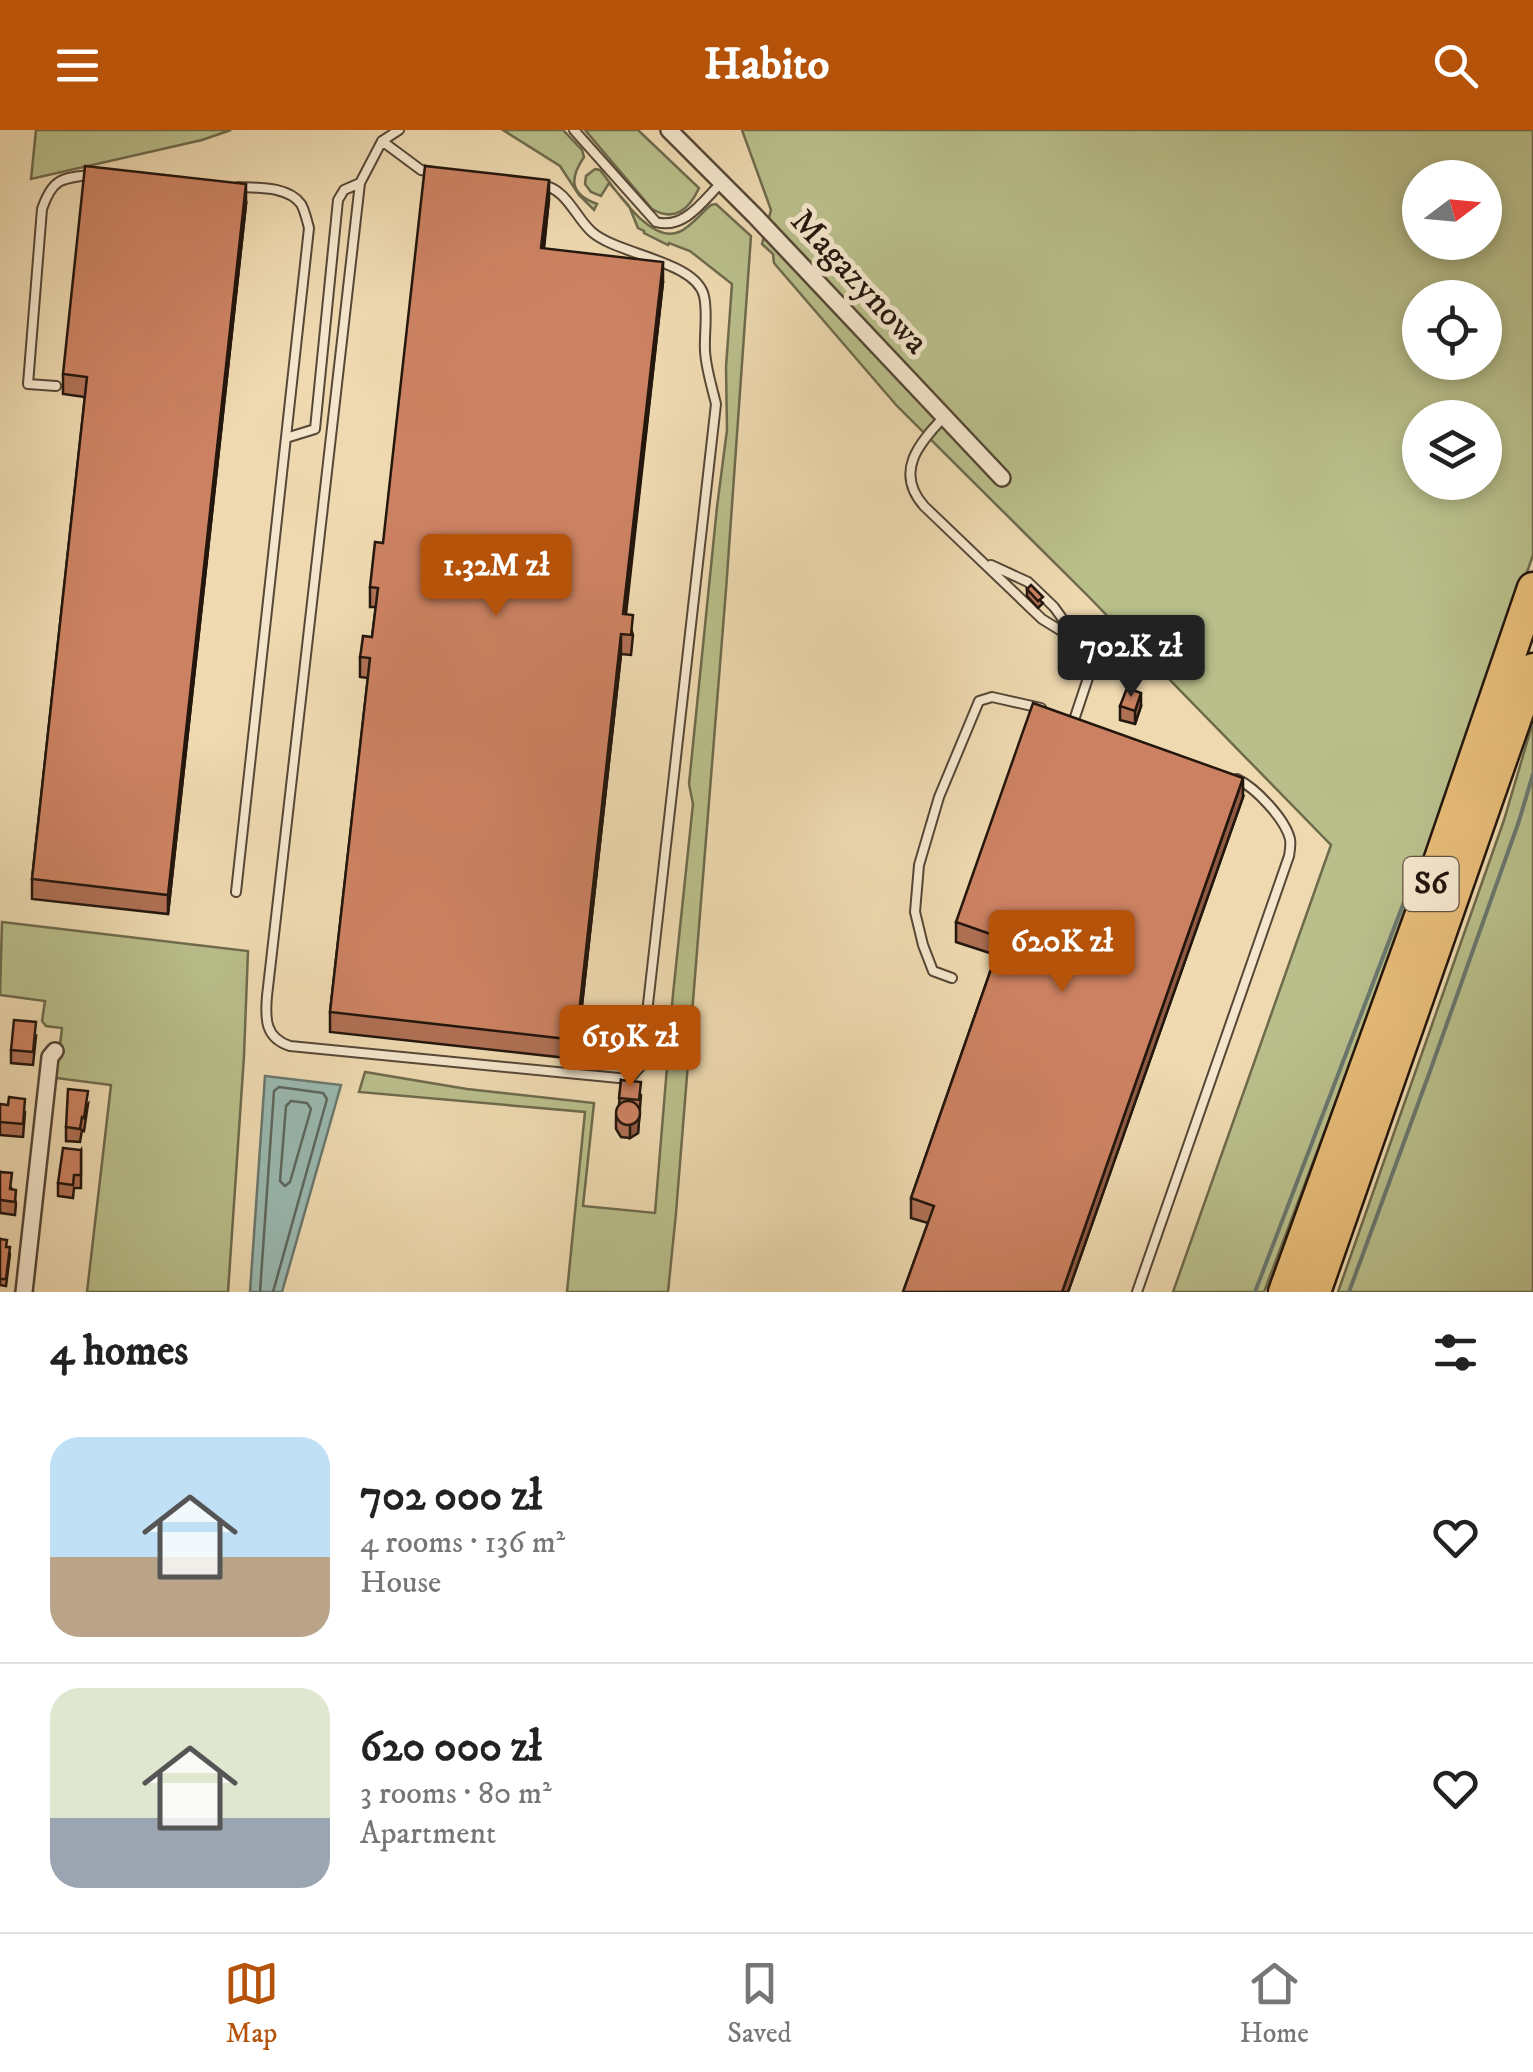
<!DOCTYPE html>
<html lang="en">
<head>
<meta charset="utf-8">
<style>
	:root { --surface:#fff; --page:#f2f2f2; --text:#222; --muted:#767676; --line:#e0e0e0; --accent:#b45309 }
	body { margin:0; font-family:"IM FELL DW Pica",serif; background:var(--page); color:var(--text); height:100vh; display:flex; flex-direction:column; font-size:38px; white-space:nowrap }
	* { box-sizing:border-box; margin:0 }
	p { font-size:32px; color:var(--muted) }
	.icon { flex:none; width:55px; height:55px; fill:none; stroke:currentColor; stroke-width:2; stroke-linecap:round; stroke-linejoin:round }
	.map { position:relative; height:1162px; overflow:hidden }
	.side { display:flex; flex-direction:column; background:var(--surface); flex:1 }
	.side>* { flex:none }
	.needle { width:65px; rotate:74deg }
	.tools { position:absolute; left:1402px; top:30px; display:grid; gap:20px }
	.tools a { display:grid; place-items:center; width:100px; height:100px; border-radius:50%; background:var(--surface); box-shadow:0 5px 15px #0003; font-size:50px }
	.price { position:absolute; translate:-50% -85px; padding:0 22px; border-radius:10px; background:var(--accent); color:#fff; font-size:32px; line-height:65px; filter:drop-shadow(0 2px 5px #0008) }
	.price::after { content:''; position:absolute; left:50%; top:60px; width:30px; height:22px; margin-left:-15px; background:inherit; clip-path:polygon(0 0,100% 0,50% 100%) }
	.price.on { background:#222; color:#fff }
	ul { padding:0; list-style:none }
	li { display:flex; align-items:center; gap:30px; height:250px; padding:0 50px }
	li+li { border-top:2px solid var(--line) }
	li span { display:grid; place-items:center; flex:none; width:280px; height:200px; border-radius:30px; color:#555 }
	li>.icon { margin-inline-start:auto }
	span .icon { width:120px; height:120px; fill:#fffc; stroke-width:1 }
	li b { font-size:42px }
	h2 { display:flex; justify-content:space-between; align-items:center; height:120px; padding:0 50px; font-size:42px }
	header { display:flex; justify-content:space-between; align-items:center; height:130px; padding:0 50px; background:var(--accent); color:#fff; font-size:45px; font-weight:800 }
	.tab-bar { display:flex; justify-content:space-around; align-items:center; height:140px; border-top:2px solid var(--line); background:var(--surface); font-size:28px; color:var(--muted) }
	.tab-bar a { display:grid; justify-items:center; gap:5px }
	.tab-bar .on { color:var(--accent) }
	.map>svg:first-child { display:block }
	.green { fill:#b9bf8b; stroke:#6e6a4c; stroke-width:2.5; fill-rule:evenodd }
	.water { fill:#9ab9b1; stroke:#6a786f; stroke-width:2.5 }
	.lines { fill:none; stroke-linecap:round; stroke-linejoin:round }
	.shore { stroke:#5e685f; stroke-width:2.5 }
	.stream { stroke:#6a786f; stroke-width:4 }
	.lane-casing { stroke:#564736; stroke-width:12 }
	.street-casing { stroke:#564736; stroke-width:20 }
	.highway-casing { stroke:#23160d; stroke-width:35 }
	.lane { stroke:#f4e6cc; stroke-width:8 }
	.street { stroke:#f4e6cc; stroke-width:15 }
	.highway { stroke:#e7bc78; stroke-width:30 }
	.wall { fill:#af7054; stroke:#23160d; stroke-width:2.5 }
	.shaded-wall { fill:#8f5b45; stroke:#23160d; stroke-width:2.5 }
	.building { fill:#cc8262; stroke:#23160d; stroke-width:2.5 }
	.labels { text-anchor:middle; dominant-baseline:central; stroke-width:10; stroke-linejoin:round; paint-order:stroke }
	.shield { fill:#f4e6cc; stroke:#625446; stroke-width:2.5 }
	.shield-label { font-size:32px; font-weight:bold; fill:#23160d }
	.street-label { font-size:35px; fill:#23160d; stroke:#f4e6cc }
</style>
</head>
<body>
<header><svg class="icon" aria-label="menu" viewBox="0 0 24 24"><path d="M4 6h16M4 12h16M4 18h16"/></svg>Habito<svg class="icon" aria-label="search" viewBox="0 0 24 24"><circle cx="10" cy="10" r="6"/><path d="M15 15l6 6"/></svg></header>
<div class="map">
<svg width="1533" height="1162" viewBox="0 0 1533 1162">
	<rect width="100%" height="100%" fill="#eed9b0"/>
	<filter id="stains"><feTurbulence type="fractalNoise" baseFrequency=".002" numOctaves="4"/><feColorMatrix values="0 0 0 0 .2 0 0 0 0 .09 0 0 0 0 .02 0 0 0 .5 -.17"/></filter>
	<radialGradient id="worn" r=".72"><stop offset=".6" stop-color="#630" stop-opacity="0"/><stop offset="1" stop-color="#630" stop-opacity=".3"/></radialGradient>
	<!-- green -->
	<path class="green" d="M36,0H231L202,10L31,49Z
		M503,0H563L582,20L584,27C569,49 570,64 597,74L594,80L579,65L560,36Z
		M585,0H638L699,58C689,80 674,92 652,79Z
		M742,0H1533V425L1411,773L1264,1162H1173L1331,715L1086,464L897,276L774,133L773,124L762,114L771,80ZM1420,48H1485V112H1420ZM1420,168H1485V232H1420ZM1420,288H1485V352H1420Z
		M595,39L600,40C617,61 650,114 679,102C691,97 701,83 711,75L716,74L751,106L726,460L676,1083L668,1162H567L585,982L359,962L365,942L467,959L594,973L583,1076L655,1083L673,864L693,674L689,654L717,377L727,300L726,237L732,154L690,121L669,113L668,115L644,103V101L638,98L629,76L609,53L601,66L591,62L585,54L586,46Z
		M1533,592V1162H1338L1504,690Z
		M2,792L248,821L244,926L228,1162H87L111,955L56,948L62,898L46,896L42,891L45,871L0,865Z"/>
	<!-- water -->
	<path class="water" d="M265,946L341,955L282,1162H250Z"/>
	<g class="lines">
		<!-- shore -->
		<path class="shore" d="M291,971L307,973L311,979L290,1052L285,1056L280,1051L286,976Z
			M260,1162L274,961L279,957L323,963L327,969L273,1162"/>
		<!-- stream -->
		<path class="stream" d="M1255,1162L1404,772
			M1349,1162L1429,944L1519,691L1533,644"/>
		<defs>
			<path id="lane" d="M399,0L382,11L360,53L267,866C265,889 265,908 290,916L629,949L641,936L716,274C712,257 706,239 705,221C704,203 708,184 704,166C696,131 618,125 592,102C575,87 567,59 542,55
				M574,0L656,92C684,100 703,71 721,53
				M382,11L421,40L434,42
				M56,256L28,254L42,79C52,50 60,48 90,45
				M944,287C919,313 894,342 924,376L1042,489L1076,510
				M286,308L315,299L338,70L344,60L360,53
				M991,435L1028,452L1054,477L1085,520L1090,542L1074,590
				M236,762L309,98C307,91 305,81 301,74C288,56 258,58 238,57
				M952,848L933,841L923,815L915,782L919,735L939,667L979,571L992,567L1041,578
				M1137,1162L1289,726C1290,720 1291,715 1290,709C1285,689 1256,658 1237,649"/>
			<path id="street" d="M669,0L756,87L1002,348
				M24,1162L50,927L55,921"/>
			<path id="highway" d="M1284,1162L1423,778L1533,458
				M1315,1162L1533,539"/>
		</defs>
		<!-- lane casing -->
		<use href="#lane" class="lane-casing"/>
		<!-- street casing -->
		<use href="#street" class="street-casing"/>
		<!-- highway casing -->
		<use href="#highway" class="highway-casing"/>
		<!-- lane -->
		<use href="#lane" class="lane"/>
		<!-- street -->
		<use href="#street" class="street"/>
		<!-- highway -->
		<use href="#highway" class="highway"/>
	</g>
	<!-- wall -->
	<path class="wall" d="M549,69L544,119L663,152L626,484L633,505L631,525L621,524L576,929L330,902V882L368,548L360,547V527L372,507L376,477H370V457Z
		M246,74L168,784L32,769V749L85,267L63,264V244Z
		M1027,459L1043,473L1038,478L1027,466Z
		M1120,576H1141L1135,594L1120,590Z
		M1243,667L1068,1162H903L928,1093L911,1088V1068L996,825L956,812V792Z
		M36,906L33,935L11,933V920Z
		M621,950L641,965L638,1003L630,1008L621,1007L616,999V986L619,975Z
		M0,974L25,982L23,1007L0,1005Z
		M88,974L84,1001L82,1000L80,1012L66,1011V997Z
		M81,1020V1058H74L73,1068L58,1066V1053Z
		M0,1042L12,1059L16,1073L15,1085L1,1083L0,1081Z
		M0,1109L10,1124L6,1156L0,1155Z"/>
	<!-- shaded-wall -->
	<path class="shaded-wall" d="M549,50V69L541,138V118Z
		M246,54V74L168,784V765Z
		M663,132V152L623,503V484Z
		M621,504V524L576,929V910Z
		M1141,563V576L1135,594V581Z
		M1243,648V667L1068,1162H1062Z
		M640,980L638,1003L630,1008V995Z"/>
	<!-- building -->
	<path class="building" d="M85,36L246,54L168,765L32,749L87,247L63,244Z
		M425,36L549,50L541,118L663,132L623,484L633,485L631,505L621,504L576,910L330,882L370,528L360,527L361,521L363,506L372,507L378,458L370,457L375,412L383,413Z
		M1031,455L1043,467L1038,471L1027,459Z
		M1127,558L1141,563L1135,581L1120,576Z
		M1033,573L1243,648L1062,1162H903L934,1076L911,1068L1002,808L956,792Z
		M14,890L36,892L33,922L11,920Z
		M621,950L641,952L639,970L619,968Z
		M68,959L88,961L84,988L82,987L80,999L66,997Z
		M9,967L25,969L23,994L0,992V974L8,975Z
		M616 983a12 12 0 1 1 24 0a12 12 0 1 1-24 0Z
		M63,1018L81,1020V1045H74L73,1055L58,1053Z
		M0,1042L12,1043L10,1059L16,1060L15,1072L1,1070L0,1068Z
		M0,1109L7,1110L6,1117H10L6,1149H0Z"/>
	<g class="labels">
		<!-- shield labels -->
		<rect class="shield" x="1403.5" y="727" width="55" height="54" rx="8"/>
		<g class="shield-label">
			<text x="1431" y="754">S6</text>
		</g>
		<!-- street labels -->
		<g class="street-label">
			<text transform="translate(859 152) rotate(47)">Magazynowa</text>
		</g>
	</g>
	<rect width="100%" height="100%" filter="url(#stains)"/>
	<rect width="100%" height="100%" fill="url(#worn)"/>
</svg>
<div class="tools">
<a><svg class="needle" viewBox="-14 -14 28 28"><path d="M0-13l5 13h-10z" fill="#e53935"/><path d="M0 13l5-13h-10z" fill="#767676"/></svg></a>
<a><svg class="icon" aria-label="locate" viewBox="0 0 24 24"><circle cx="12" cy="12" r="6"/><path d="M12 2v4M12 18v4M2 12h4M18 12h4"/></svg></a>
<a><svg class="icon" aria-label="layers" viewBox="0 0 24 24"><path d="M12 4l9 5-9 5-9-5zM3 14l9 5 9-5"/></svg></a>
</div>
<b class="price" style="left:496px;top:489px">1.32M zł</b>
<b class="price on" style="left:1131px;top:570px">702K zł</b>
<b class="price" style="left:1062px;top:865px">620K zł</b>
<b class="price" style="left:630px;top:960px">619K zł</b>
</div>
<section class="side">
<h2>4 homes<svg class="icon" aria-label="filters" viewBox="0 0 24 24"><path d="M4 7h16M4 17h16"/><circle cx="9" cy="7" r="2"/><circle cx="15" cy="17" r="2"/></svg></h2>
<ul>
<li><span style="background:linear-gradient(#bfe0f5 60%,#b9a48a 0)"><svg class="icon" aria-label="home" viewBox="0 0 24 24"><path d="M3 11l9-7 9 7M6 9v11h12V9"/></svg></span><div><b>702 000 zł</b><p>4 rooms · 136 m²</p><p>House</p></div><svg class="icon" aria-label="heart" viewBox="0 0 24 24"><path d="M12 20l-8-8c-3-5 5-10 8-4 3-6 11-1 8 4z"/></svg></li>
<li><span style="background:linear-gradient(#dfe7d0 65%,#9aa5b1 0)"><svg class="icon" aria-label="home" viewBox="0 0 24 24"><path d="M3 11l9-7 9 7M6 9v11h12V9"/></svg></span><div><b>620 000 zł</b><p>3 rooms · 80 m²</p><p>Apartment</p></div><svg class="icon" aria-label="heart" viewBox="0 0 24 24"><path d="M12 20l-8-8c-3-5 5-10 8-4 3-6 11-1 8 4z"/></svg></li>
</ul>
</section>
<nav class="tab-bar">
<a class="on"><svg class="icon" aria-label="map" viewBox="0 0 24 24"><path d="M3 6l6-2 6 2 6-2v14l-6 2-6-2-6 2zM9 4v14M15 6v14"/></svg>Map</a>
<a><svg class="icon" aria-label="saved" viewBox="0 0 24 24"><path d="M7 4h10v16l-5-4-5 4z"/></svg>Saved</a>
<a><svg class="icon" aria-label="home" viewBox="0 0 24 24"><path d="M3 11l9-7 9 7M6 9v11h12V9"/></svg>Home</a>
</nav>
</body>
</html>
